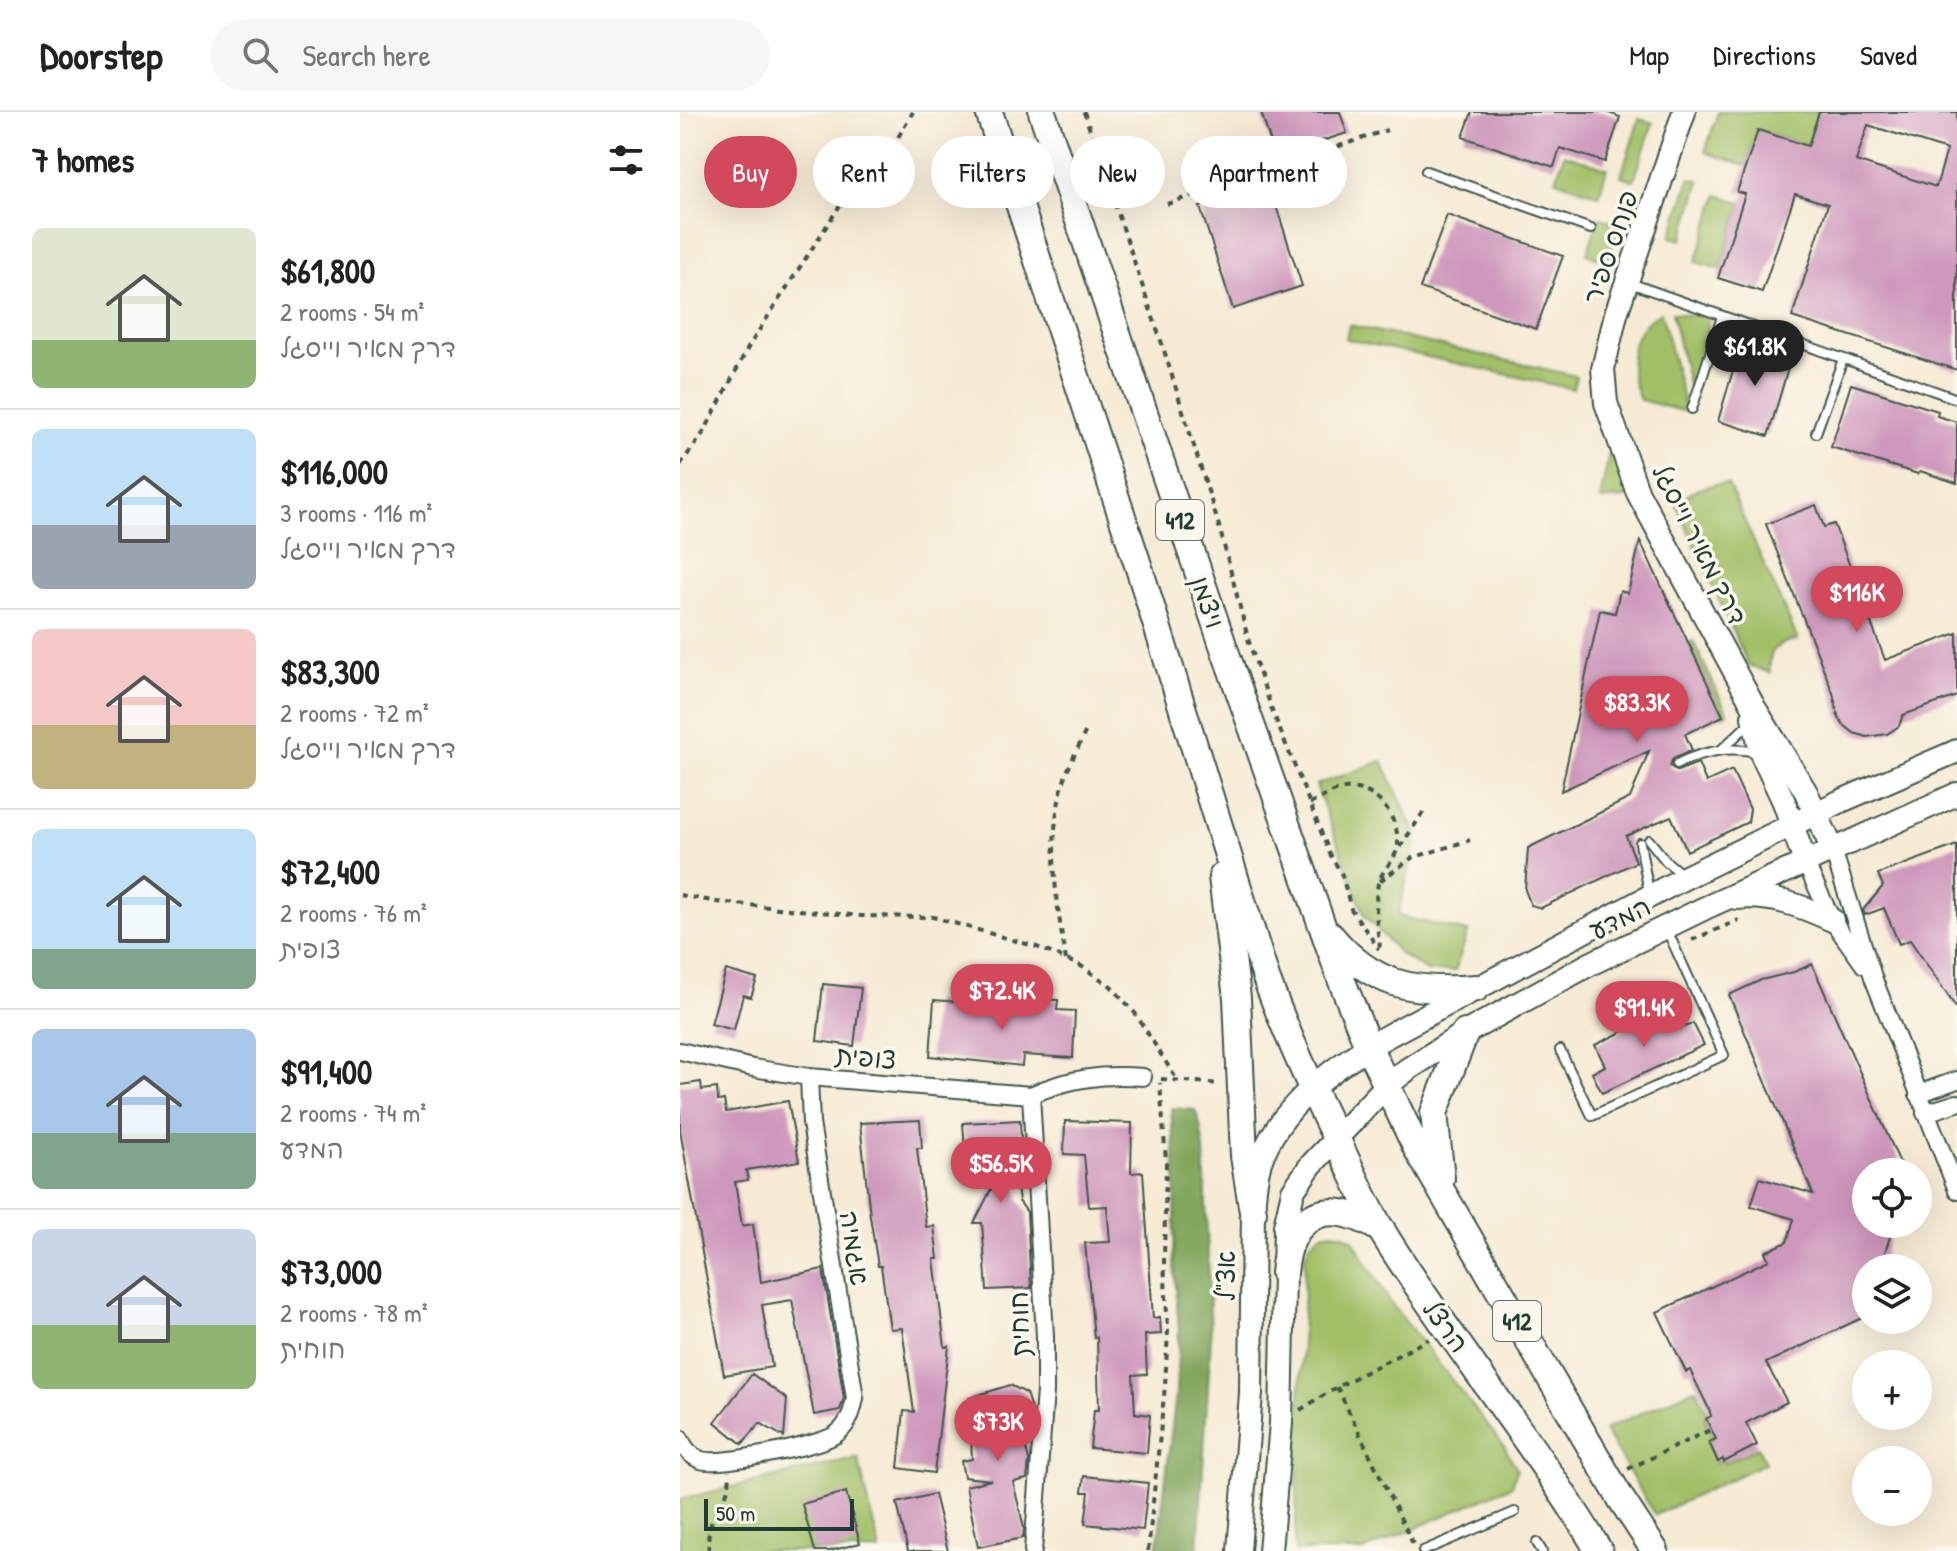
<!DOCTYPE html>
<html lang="en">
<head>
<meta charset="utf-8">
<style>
	:root { --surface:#fff; --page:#f6f6f6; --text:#222; --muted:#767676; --line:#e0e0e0; --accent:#d1495b }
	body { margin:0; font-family:"Patrick Hand","Playpen Sans Hebrew",sans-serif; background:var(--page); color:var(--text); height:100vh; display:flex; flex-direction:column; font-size:30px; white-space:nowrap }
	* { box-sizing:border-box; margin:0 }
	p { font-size:26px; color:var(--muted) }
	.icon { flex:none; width:44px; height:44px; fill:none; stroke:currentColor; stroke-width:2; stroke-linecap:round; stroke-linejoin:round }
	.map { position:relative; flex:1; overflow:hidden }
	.details { display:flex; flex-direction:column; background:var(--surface); width:680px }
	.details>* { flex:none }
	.hud { position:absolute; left:24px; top:24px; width:760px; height:72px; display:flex; gap:16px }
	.controls { position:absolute; left:1172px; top:1046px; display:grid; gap:16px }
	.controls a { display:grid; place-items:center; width:80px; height:80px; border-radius:50%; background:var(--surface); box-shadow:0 8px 32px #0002; font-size:40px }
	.scale { position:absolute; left:24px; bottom:20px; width:150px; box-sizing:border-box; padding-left:8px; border:4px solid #1f3d34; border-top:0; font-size:22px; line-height:28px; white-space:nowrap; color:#1f3d34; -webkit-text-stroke:6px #fbf7ec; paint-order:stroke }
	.price { position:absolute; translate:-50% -68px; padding:0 18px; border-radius:28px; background:var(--accent); color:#fff; font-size:26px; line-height:52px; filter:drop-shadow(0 2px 4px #0008) }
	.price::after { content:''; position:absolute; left:50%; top:48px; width:24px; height:18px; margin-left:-12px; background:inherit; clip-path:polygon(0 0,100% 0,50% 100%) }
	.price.selected { background:#222; color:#fff }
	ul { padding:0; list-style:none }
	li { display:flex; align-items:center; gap:24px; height:200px; padding:0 32px }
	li+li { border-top:2px solid var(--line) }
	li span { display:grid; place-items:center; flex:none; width:224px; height:160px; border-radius:12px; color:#555 }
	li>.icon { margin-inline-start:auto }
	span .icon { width:96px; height:96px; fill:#fffc; stroke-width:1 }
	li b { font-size:34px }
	h2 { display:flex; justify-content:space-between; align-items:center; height:96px; padding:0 32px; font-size:34px }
	.pill { padding:0 28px; border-radius:36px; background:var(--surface); box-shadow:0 8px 32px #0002; font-size:28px; line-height:72px }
	.pill.selected { background:var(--accent); color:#fff }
	header { display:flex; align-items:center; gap:48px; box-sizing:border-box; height:112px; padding:0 40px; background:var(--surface); border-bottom:2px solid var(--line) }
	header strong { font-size:38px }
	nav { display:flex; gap:44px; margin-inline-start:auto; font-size:28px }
	.search { width:560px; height:72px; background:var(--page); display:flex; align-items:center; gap:20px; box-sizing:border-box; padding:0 28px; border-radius:44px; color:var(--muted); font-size:30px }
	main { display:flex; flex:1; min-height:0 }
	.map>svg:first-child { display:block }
	.green { fill:#a2c067; stroke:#607e4e; stroke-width:2 }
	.forest { fill:#81a65c; stroke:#507248; stroke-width:2 }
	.building { fill:#ce97bc; fill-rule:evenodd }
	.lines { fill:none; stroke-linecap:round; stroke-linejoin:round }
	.lane-casing { stroke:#3f574c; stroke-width:12 }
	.street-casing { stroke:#3f574c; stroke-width:20 }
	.secondary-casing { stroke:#3f574c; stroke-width:26 }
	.primary-casing { stroke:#3f574c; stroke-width:30 }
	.path { stroke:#3f574c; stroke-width:4; stroke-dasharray:6 6; stroke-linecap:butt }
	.lane { stroke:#fff; stroke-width:8 }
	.street { stroke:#fff; stroke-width:16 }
	.secondary { stroke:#fff; stroke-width:22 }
	.primary { stroke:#fff; stroke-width:26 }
	.labels { text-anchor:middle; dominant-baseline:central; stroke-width:7; stroke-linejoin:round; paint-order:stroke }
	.shield { fill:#fbf7ec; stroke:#61756b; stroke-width:2 }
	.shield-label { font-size:24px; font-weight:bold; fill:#1f3d34 }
	.street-label { font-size:26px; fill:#1f3d34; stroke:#fbf7ec }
</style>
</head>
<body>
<header>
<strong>Doorstep</strong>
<div class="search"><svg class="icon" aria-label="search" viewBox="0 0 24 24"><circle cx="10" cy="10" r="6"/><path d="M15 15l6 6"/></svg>Search here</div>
<nav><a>Map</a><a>Directions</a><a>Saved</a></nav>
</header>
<main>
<section class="details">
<h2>7 homes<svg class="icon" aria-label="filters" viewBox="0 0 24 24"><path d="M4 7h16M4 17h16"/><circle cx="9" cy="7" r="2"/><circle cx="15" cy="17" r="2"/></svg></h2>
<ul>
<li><span style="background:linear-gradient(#dfe7d0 70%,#8fb573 0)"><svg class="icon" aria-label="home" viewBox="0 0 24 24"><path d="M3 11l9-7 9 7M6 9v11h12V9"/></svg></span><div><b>$61,800</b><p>2 rooms · 54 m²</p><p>דרך מאיר וייסגל</p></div></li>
<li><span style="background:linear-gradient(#bfe0f5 60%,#9aa5b1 0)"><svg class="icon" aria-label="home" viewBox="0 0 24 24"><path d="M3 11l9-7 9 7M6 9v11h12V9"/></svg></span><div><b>$116,000</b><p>3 rooms · 116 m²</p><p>דרך מאיר וייסגל</p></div></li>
<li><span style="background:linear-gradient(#f6c9c9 60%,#c2b280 0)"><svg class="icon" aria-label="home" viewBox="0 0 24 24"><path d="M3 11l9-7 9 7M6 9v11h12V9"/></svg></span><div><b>$83,300</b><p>2 rooms · 72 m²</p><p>דרך מאיר וייסגל</p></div></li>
<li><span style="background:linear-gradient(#bfe0f5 75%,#7fa58c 0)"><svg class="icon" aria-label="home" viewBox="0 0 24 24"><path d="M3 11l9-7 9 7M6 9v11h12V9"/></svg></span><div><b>$72,400</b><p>2 rooms · 76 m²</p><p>צופית</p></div></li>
<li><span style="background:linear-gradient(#a9c7e8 65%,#7fa58c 0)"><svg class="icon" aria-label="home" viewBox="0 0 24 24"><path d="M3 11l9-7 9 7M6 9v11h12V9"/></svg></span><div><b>$91,400</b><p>2 rooms · 74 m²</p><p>המדע</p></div></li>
<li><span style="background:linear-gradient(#c9d6e8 60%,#8fb573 0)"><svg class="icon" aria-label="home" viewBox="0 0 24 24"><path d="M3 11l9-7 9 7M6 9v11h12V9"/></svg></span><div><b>$73,000</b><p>2 rooms · 78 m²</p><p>חוחית</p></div></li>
</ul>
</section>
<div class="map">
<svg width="1277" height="1439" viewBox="0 0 1277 1439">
	<rect width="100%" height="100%" fill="#fbf7ec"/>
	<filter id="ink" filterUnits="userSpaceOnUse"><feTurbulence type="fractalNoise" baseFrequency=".0125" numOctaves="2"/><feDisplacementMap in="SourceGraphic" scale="16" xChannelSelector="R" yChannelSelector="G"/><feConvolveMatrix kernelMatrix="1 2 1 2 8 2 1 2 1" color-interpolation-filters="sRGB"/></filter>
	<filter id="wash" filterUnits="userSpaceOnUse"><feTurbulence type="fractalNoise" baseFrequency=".006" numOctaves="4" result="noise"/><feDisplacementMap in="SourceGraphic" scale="32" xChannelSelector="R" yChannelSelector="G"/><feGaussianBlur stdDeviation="1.8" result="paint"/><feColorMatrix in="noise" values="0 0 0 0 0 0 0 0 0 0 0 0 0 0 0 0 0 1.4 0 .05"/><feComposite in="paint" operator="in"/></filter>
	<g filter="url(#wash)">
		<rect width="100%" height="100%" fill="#f6ead4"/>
		<!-- green -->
		<path class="green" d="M1038,0H1139L1128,34L1078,18L1066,54L1025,40Z
			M959,7L973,11L954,68L941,64Z
			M884,42L927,56L919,83L876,68Z
			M1010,66L1020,69L1002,128L991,125Z
			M1038,83L1062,91L1040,157L1016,150Z
			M919,105L939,113L928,150L907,142Z
			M981,200L1006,300L960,288C945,256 947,219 981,200Z
			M992,201L1028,205L1027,232L1010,281Z
			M669,213L896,264L893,277L666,227Z
			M929,342H938L954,385L920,388Z
			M1036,372H1048L1118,528C1096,530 1087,539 1090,561L1068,553L996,391L1016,378Z
			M1013,529L1048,602L1043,604L1009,531Z
			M702,649L737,723L718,804L788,820L775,859H747L720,842L685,804L636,673Z
			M653,1120L663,1122L673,1128L710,1190L824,1334L837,1357L832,1374L683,1439H615L625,1145C629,1129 636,1121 653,1120Z
			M1016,1276L1029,1304L1024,1306L1034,1326L1027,1330L1036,1351L1043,1348L1044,1351L1078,1335L1085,1351L975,1403L924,1318Z
			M178,1346L200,1439H0V1387Z"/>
		<!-- forest -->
		<path class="forest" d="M491,996L515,998L520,1012L524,1037L531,1225L518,1439H477L496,1281L499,1219L494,1149L496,1066Z"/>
		<g id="blocks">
			<!-- building -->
			<path class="building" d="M581,0H660L667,21L595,44Z
				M792,0H926L940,5L925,50L880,36L874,55L783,25Z
				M1139,0H1277V258L1112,205L1148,92L1115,82L1082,180L1038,166L1065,82L1057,80L1078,18L1128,34ZM1188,13L1267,38L1256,75L1176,49Z
				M589,72L622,174L553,197L520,95Z
				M767,103L883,144L856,217L740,176Z
				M1062,228L1112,243L1088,324L1038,309Z
				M1171,272L1258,299L1257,304L1277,310V371L1240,359L1238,362L1151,335Z
				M1136,393L1144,415L1154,412L1205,548L1277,521V584L1223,603L1219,614L1207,622L1187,625L1174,621L1164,613L1158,604L1153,581L1086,412Z
				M960,429L1043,604L1005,622L1012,638L993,646L990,654L997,659L1018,651L1026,670L1052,658L1070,697L1068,710L1007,739L991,704L946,724L956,750L861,796L851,793L845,778L848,736L950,686L969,639L881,679L920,498L935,501L940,479L948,481Z
				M1277,733V897L1230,828L1219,832L1204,796L1185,803L1183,798L1203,774L1198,762Z
				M1132,852L1224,1060H1186V1112H1214L1200,1156H1186V1204L1086,1251L1107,1290L1066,1311L1077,1333L1044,1350L1043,1347L1038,1350L1029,1330L1036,1327L1026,1307L1031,1304L1029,1297L1010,1258L1006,1260L977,1200L1089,1148L1085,1140L1107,1130L1114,1107L1071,1094L1080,1066L1133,1082L1049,883L1081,868L1114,860Z
				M46,858L77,867L71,885L63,883L54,918L31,912Z
				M143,872L181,876L174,934L137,929Z
				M360,887L378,888L377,898L395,899L393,946L343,943L342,954L250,944L254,888L292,891V895L324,898L325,888L360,891Z
				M991,896L1001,917L1013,911L1024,933L922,981L912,961L925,954L915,933Z
				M21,970L22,978L37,976L38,989L44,988L46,1000L108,989L119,1049L66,1058L68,1068L55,1070L62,1114L73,1112L81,1170L143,1157L164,1286L160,1298L134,1303L112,1188L82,1193L92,1255L44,1263L0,1018V973Z
				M240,1008L242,1036H237L246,1115L254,1114L258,1147H254L265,1235L269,1234L254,1361L218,1356L224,1299L234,1300L222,1216L210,1217L201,1154H198L190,1104L180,1011Z
				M340,1008L342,1048H333L339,1089L347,1100L351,1176L307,1178L302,1111H294L326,1048L286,1051L283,1011Z
				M385,1009L452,1011L451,1061L463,1060L473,1206L480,1205L481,1222L465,1223L467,1262L453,1263L455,1301L470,1303L467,1341L410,1336L414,1298H419L417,1225L414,1226L405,1131L430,1130L427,1094L409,1095L404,1043L384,1042Z
				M72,1262L107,1287L104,1325L80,1311L62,1332L35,1310Z
				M330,1273L346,1281L352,1300L351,1316L342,1317L349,1349L347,1367L333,1370L344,1416L343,1426L298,1435L286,1374L311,1368L284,1365L281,1349L292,1347L289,1286Z
				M404,1364L468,1371L463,1418L405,1412L409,1380H402Z
				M166,1380L180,1431L150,1439H135L122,1392Z
				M254,1382L268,1439H228L217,1391Z"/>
		</g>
	</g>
	<g filter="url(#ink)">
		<use href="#blocks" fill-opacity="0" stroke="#3f574c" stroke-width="2"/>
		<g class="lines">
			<defs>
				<path id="lane" d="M746,59L911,117
					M950,171L1277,287
					M1012,297L1042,204
					M1136,321L1163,247
					M1041,638L1072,609
					M997,652C1021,640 1051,633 1078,641
					M969,728L986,749L1005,765
					M960,731L969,781
					M880,938L912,1004L1044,943L986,816
					M857,1431L862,1439
					M743,1439L835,1400"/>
				<path id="street" d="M1153,738L1194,868L1277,1078
					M1125,750L1152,808L1184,853
					M0,939L73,956L129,965L351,983C389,966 422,962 463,965
					M1238,982L1277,968
					M351,983L365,1224V1279L353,1439
					M1245,1001L1277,991
					M0,1326C4,1336 10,1344 21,1348C40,1354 137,1334 155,1323C168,1314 172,1302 175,1286L131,1011L129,965"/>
				<path id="secondary" d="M1004,0L936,202L923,257L926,291L958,381L1074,595L1126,680L1153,738
					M1073,605L1082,643L1104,690L1125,750
					M1056,786C1090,782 1122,794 1152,808
					M559,1439L571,1281L573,1100C574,1083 575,1066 580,1050C600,992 661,949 713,921L1006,765L1159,690L1277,639
					M590,1439L601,1311L605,1114L613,1079L631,1053L705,975L728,957L785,921L908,853L1025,796L1277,682"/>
				<path id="primary" d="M309,0L460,459L586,866C606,920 629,971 654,1022C670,1055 684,1089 703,1121C771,1230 853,1329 919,1439
					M362,0L545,539L661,867L688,934L737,1037L941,1387L975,1439
					M542,765L557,886L564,1044L573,1100
					M650,823C692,874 733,881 796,876
					M761,1066L754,1001L785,921
					M604,1161C610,1098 649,1085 702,1118"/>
			</defs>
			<!-- lane casing -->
			<use href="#lane" class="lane-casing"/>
			<!-- street casing -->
			<use href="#street" class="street-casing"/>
			<!-- secondary casing -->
			<use href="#secondary" class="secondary-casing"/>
			<!-- primary casing -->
			<use href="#primary" class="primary-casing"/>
			<!-- path -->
			<path class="path" d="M404,0L482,232L539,414L569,530L592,598L650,742L662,763L671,797L699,837
				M487,92L707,18
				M0,353L24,320L69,234L175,70L211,37L233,0
				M630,692C640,687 653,678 664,677C695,672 719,705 718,733C717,747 701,758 698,772C694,791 697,816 700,835
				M720,735L744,699
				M700,769L732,746L790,728
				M0,783L37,790L181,804L253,805L357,835L401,854L431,874L455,901L497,968
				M1012,828L1059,808
				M386,848C376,789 366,728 384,669C389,652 399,635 406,618
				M481,967L540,972
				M657,1275L733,1432
				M620,1298L657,1275L749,1227
				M948,1357L1030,1318
				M29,1439C24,1400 48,1398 50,1363
				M468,1439L485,1274L488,1218L484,1150L486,1049L480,971"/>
			<!-- lane -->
			<use href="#lane" class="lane"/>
			<!-- street -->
			<use href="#street" class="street"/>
			<!-- secondary -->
			<use href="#secondary" class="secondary"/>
			<!-- primary -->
			<use href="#primary" class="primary"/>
		</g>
	</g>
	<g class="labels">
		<!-- shield labels -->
		<g class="shield">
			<rect x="476" y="388" width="48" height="40" rx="6"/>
			<rect x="813" y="1189" width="48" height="40" rx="6"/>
		</g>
		<g class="shield-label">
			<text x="500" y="408">412</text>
			<text x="837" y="1209">412</text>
		</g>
		<!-- street labels -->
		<g class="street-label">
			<text transform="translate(930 135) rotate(-71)">פנחס ספיר</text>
			<text transform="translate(1020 432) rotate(63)">דרך מאיר וייסגל</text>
			<text transform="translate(528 490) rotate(71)">ויצמן</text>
			<text transform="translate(940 806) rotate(-26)">המדע</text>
			<text transform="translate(186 945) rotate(5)">צופית</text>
			<text transform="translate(175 1136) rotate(81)">אגמיה</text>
			<text transform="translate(545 1164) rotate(-90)">אצ"ל</text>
			<text transform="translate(339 1212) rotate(-92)">חוחית</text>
			<text transform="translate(766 1214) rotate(54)">הרצל</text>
		</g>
	</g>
</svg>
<div class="controls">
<a><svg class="icon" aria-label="locate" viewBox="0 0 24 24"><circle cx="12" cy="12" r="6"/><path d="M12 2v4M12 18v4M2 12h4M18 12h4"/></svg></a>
<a><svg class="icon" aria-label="layers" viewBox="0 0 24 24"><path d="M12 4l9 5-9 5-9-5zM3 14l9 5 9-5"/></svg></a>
<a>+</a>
<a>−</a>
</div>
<div class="scale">50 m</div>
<b class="price selected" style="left:1075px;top:276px">$61.8K</b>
<b class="price" style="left:1177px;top:522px">$116K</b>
<b class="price" style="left:957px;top:632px">$83.3K</b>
<b class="price" style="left:322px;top:920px">$72.4K</b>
<b class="price" style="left:964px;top:937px">$91.4K</b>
<b class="price" style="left:321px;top:1093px">$56.5K</b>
<b class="price" style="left:318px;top:1351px">$73K</b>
<div class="hud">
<a class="pill selected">Buy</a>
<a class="pill">Rent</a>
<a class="pill">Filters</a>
<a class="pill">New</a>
<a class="pill">Apartment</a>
</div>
</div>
</main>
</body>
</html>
